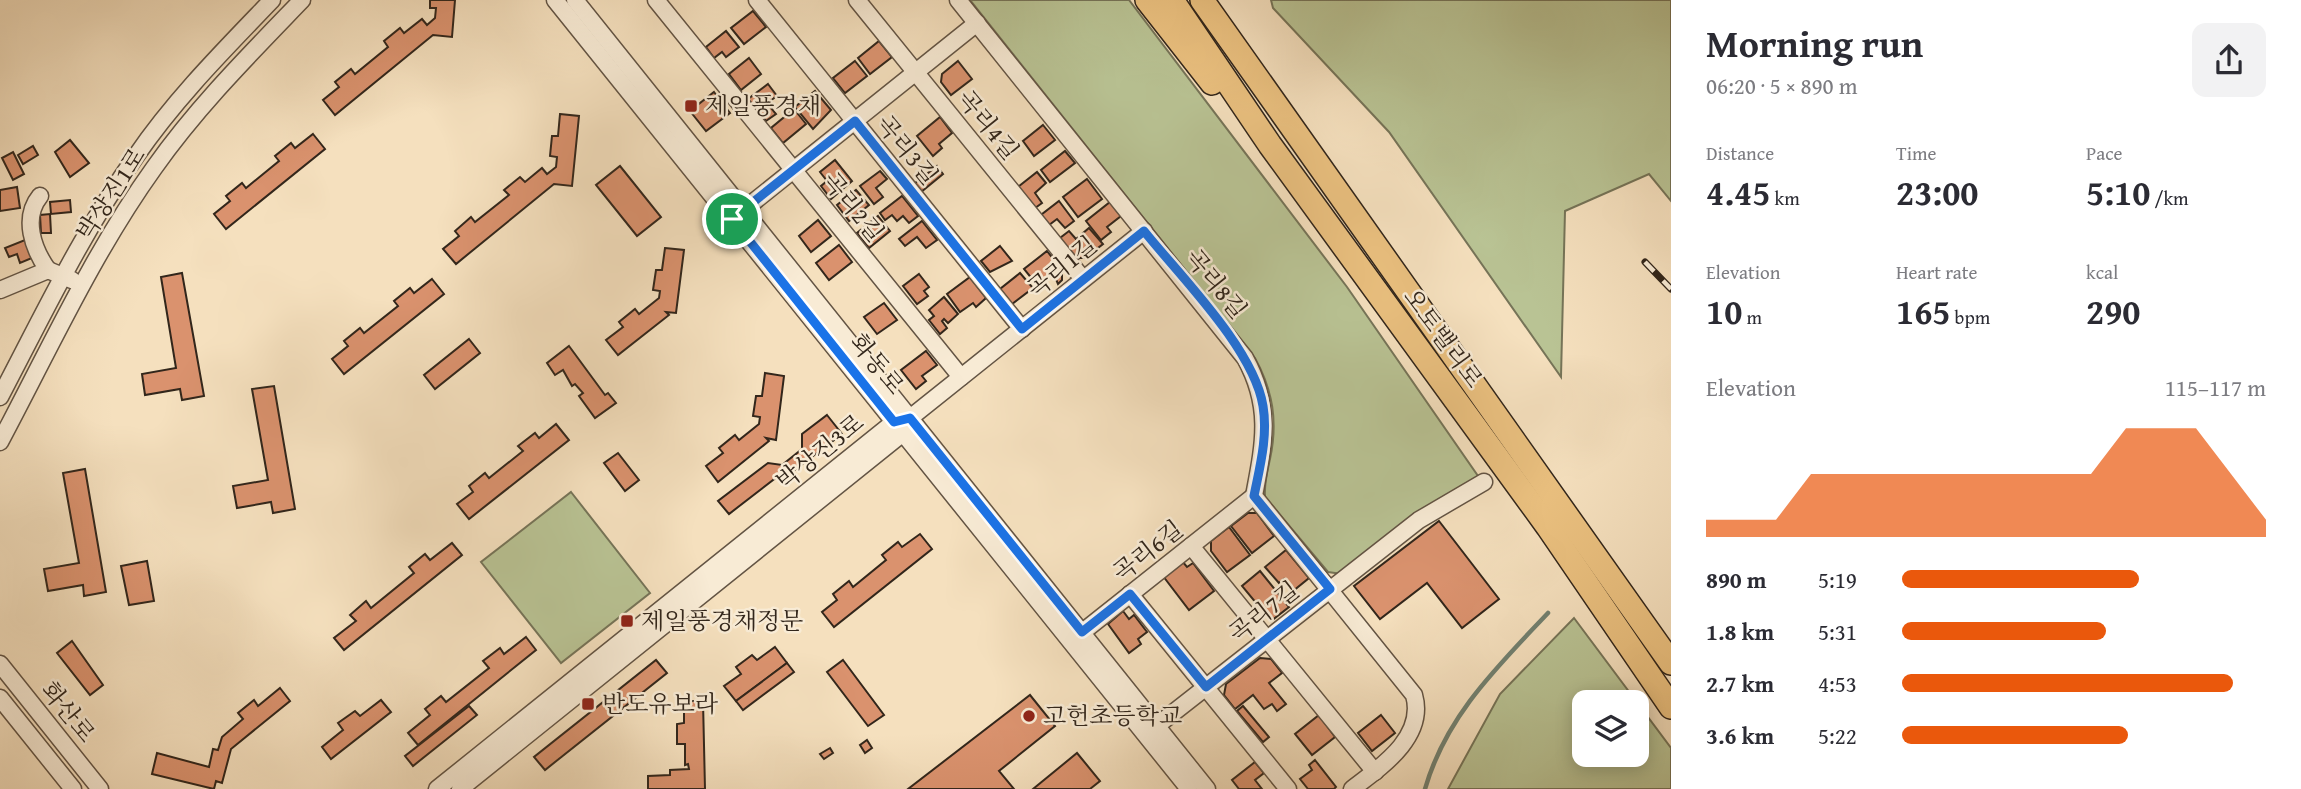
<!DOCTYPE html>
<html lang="en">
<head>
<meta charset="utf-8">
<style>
	:root { --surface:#fff; --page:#f2f2f3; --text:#2b2b33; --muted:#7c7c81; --accent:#ea580c }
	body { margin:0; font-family:"Gentium Book Plus","Noto Serif KR",serif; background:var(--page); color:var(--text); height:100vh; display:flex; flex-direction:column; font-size:26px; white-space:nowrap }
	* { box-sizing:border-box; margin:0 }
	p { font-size:23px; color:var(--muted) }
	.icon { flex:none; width:38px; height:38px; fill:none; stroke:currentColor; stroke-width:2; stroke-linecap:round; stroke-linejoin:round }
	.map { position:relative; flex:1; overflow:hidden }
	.sheet { display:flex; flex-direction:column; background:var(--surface); width:630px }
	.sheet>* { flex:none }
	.tools { position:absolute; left:1572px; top:690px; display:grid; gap:14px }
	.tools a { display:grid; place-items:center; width:77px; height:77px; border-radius:14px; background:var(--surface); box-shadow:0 4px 18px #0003; font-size:35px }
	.pin { position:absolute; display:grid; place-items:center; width:60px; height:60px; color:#fff; margin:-30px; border:4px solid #fff; border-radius:50%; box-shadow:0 2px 7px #0007 }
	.round { display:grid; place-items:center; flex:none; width:74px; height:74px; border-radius:14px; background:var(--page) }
	.summary { display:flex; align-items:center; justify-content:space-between; height:119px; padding:0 35px }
	h1 { font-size:38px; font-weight:700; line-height:52px }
	.metrics { display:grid; grid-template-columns:repeat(3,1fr); gap:10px; height:119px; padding:7px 35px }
	.metrics div { display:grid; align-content:center }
	.metrics b { font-size:35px; font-weight:700 }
	.metrics small { font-size:19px; font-weight:400 }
	.metrics p { font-size:19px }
	.chart { height:196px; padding:14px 35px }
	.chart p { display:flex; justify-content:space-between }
	.chart svg { width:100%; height:126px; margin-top:7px; fill:var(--accent); opacity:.7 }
	ul { padding:0 35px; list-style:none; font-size:23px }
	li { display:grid; grid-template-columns:112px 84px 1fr; align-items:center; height:52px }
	li i { height:18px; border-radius:9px; background:var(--accent) }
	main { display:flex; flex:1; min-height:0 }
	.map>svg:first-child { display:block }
	.green { fill:#b9c394; stroke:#767458; stroke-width:2; fill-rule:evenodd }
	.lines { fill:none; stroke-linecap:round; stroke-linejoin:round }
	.stream { stroke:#728171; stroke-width:4.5 }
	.building { fill:#da926e; stroke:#32261b; stroke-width:2 }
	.minor-casing { stroke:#635444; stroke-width:19 }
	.highway-casing { stroke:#32261b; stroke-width:26 }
	.minor { stroke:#f8ebd5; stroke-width:16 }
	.highway { stroke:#eac07f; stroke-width:23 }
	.rail-casing { stroke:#32261b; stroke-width:7 }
	.rail { stroke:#f8ebd5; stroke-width:4.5; stroke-dasharray:13; stroke-linecap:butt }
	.route-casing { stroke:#fff; stroke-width:14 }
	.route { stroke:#1a73e8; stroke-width:9 }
	.poi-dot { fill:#8f2418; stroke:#f8ebd5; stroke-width:2.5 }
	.labels { text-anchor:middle; stroke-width:5; stroke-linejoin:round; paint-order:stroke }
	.poi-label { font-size:24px; fill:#32261b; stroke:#f8ebd5; text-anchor:start }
	.street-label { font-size:24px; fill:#32261b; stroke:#f8ebd5 }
</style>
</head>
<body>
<main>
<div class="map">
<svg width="1671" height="789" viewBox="0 0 1671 789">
	<rect width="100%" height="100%" fill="#f5e0be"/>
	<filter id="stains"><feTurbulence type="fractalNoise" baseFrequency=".00286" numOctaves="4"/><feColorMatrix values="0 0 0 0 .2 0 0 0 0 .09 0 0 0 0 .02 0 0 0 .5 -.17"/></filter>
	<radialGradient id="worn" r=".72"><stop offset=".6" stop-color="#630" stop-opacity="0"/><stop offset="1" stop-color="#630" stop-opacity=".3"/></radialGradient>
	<g class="green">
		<path d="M970 0H1129L1347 287 1478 476 1415 514 1342 574 1328 572 1265 497C1264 483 1267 473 1270 459 1278 422 1273 391 1255 358Z"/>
		<path d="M1271 0H1671V201L1649 174 1565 211 1561 377 1389 132 1273 8Z"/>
		<path d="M571 492 650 593 561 663 481 562Z"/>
		<path d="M1574 618 1671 748V789H1448L1500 694ZM1584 702H1636V754H1584Z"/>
	</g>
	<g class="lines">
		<path class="stream" d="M1425 789C1446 716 1497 667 1548 613"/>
	</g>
	<g class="building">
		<path d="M430 0H455L452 37 433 35 335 115 323 100 339 87 335 82 351 69 355 74 388 47 384 41 400 28 404 33 422 19 427 25 435 18 436 8H430Z"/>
		<path d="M753 11 766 27 744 44 731 28Z"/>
		<path d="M726 31 739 47 726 57 722 52 714 58 706 47Z"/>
		<path d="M879 41 892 57 870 74 858 58Z"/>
		<path d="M749 58 761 74 741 90 729 74Z"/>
		<path d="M855 61 867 76 845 93 833 78Z"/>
		<path d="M958 61 972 79 951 95 941 82 942 74Z"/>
		<path d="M768 84 777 96 767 103 776 114 766 121 748 99Z"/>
		<path d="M815 91 831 110 813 129 795 107Z"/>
		<path d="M714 92 730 113 706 131 690 111Z"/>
		<path d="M794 109 806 124 783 143 771 128Z"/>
		<path d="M560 114 579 116 572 186 554 184 456 264 443 249 459 236 455 231 471 217 475 222 509 195 504 190 520 177 525 182 542 168 547 174 556 167 557 157 550 156 552 136H558Z"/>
		<path d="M940 117 952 133 939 144 942 148 933 156 917 136Z"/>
		<path d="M1043 125 1055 140 1034 156 1023 141Z"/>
		<path d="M313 134 325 149 226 229 214 214 230 201 226 196 242 183 246 188 279 161 275 156 291 143 295 148Z"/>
		<path d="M70 140 89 163 70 177 55 152Z"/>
		<path d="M33 146 38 155 23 164 18 155Z"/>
		<path d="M1065 151 1075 163 1050 182 1041 170Z"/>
		<path d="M13 152 24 174 13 180 2 158Z"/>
		<path d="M835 160 852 181 831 199 821 186 827 181 820 172Z"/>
		<path d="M620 166 661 217 637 236 596 185Z"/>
		<path d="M937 166 943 174 921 192 914 184Z"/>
		<path d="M880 171 887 179 876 188 883 197 874 204 860 186Z"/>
		<path d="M1037 172 1046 183 1035 193 1042 203 1031 211 1014 190Z"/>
		<path d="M1087 179 1102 199 1078 217 1063 197Z"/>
		<path d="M17 187 20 208 0 211V190Z"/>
		<path d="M856 190 869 205 849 221 837 205Z"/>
		<path d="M902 196 918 216 909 223 903 216 897 221 892 215 885 220 880 213Z"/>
		<path d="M70 200 71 212 51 214 50 202Z"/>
		<path d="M1059 201 1074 221 1065 228 1057 219 1045 228 1037 218Z"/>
		<path d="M1110 202 1121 216 1107 227 1111 232 1101 240 1086 221Z"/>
		<path d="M50 214 51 233H41L40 215Z"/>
		<path d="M878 216 890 231 869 248 857 233Z"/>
		<path d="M818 220 831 236 811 252 799 236Z"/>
		<path d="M922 221 937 240 926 248 917 237 905 246 899 239Z"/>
		<path d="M1089 228 1103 244 1085 258H1076L1060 238 1069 231 1076 239Z"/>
		<path d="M25 240 32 258 20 263 17 254 9 257 5 248Z"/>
		<path d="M839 245 852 262 829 280 816 263Z"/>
		<path d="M1000 246 1012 261 990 272 981 261Z"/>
		<path d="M665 248 684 250 676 313 666 312 669 315 618 355 606 340 623 327 619 322 635 309 639 314 659 298 660 291 653 290 656 270H662Z"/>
		<path d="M1047 251 1062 270V280L1058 284 1053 272 1037 285 1024 269Z"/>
		<path d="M182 273 204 396 182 400 180 389 145 395 142 374 176 368 161 277Z"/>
		<path d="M1020 273 1033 288 1012 304 1000 289Z"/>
		<path d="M919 274 929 287 924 291 928 296 917 304 903 286Z"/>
		<path d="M970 277 986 298 976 307 973 303 960 312 947 294Z"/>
		<path d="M432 279 444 294 344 374 332 359 348 346 344 341 360 328 364 333 398 306 394 301 410 288 414 293Z"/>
		<path d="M944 297 958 314 948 323 944 319 942 321 947 328 940 334 929 320 934 316 929 310Z"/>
		<path d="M884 303 897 320 877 334 864 317Z"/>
		<path d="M469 339 480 353 435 389 424 375Z"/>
		<path d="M569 346 605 395 608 393 616 403 595 418 579 396 583 393 575 384 572 386 563 370 555 375 547 363Z"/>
		<path d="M926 351 937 365 922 376 926 381 916 389 901 370Z"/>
		<path d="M765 373 784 376 776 440 766 438 769 441 718 482 706 466 723 453 719 448 735 435 739 440 759 424 760 417 753 416 756 396H762Z"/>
		<path d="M274 386 295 509 273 513 271 502 237 508 233 486 268 480 252 389Z"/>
		<path d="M827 415 842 434 780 481 777 477 729 514 718 501 768 463 782 465 802 449V434Z"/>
		<path d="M556 424 569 440 469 519 457 504 473 492 469 486 485 473 489 478 523 451 518 446 535 433 539 438Z"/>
		<path d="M618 453 639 480 625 491 604 463Z"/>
		<path d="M85 469 106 592 84 596 83 585 48 591 44 569 79 563 63 473Z"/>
		<path d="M1248 513H1257L1274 536 1252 553 1231 526Z"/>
		<path d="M1439 521 1499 599 1462 628 1427 583 1380 619 1354 586Z"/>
		<path d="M1229 527 1250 555 1227 572 1211 551V541Z"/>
		<path d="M920 534 932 549 834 627 822 612 837 600 833 594 849 581 853 587 886 560 882 555 898 542 902 547Z"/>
		<path d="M452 543 462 555 344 650 334 638 356 621 350 615 366 601 371 608 414 573 409 567 425 554 430 560Z"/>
		<path d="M1286 550 1309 578 1293 591 1284 579 1279 583 1265 567Z"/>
		<path d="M147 561 154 601 129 605 121 566Z"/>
		<path d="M1182 561 1187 567 1193 563 1214 591 1189 610 1163 576Z"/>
		<path d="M1260 571 1289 607 1271 621 1242 586Z"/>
		<path d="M1123 611 1129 619 1134 615 1147 632 1138 639 1141 644 1129 653 1108 624Z"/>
		<path d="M526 637 536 650 418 745 408 733 430 715 425 709 441 696 446 702 489 668 483 661 500 648 504 654Z"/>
		<path d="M72 641 103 685 90 695 57 653Z"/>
		<path d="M775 647 787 663 736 701 724 686 741 674 736 667 752 655 757 660Z"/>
		<path d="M1260 658 1271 659 1282 673 1269 683 1286 704 1277 711 1272 704 1264 709 1253 695 1235 709 1224 695 1226 684Z"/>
		<path d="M656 660 667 673 545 770 534 757Z"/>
		<path d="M843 660 884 715 868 726 827 672Z"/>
		<path d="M787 663 794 672 743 710 736 701Z"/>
		<path d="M280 688 290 701 231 749 222 783 216 781 214 789 152 774 157 753 209 767 213 749 218 750 222 737 243 719 238 713 254 700 258 706Z"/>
		<path d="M1030 695 1055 726 999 771 1014 789H908Z"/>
		<path d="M381 700 391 712 331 759 322 747 343 730 338 723 355 711 360 716Z"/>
		<path d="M684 701H703L705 789H648V776L670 775V770L689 769 688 764 685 765V744H677V724L684 723Z"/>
		<path d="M469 706 477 715 413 766 405 756Z"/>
		<path d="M1243 706 1269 737 1263 742 1237 711Z"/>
		<path d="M1319 715 1335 737 1312 755 1295 734Z"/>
		<path d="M1381 715 1395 733 1372 751 1358 733Z"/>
		<path d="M867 740 872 748 865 753 860 745Z"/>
		<path d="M830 748 833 753 824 759 820 754Z"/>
		<path d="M1077 753 1100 781 1090 789H1033Z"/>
		<path d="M1315 760 1336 787 1334 789H1308L1300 779 1312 770 1309 765Z"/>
		<path d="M1255 762 1264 773 1255 780 1262 789H1239L1232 780Z"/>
	</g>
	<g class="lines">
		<defs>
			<g id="minor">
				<path d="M555 0 1189 789"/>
				<path d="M575 0 1207 789"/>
				<path d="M656 0 961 377"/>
				<path d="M757 0 1022 329"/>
				<path d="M857 0 1083 279"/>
				<path d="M958 0 1245 358C1272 407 1264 443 1254 496L1414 695C1426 737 1381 767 1352 789"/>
				<path d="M40 196C22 218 33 249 48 270"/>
				<path d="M736 216 977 23"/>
				<path d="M0 290 48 270 72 280"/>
				<path d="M0 397C43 315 83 231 136 156 175 99 224 50 272 0"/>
				<path d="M0 442C49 350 93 253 154 168 197 107 250 54 302 0"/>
				<path d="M1191 546 1375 772"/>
				<path d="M1130 594 1288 789"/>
				<path d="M1075 638 1254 496"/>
				<path d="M0 664 100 789"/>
				<path d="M0 698 73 789"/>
				<path d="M1150 731 1419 520 1484 482"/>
				<path d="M437 789 894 422 910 418 1144 231"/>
				<path d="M460 789 903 433 908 424"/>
			</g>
			<g id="highway">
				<path d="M1147 0 1212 83"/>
				<path d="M1172 0 1270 145 1548 527 1671 707"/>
				<path d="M1202 0 1671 663"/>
			</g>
		</defs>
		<use href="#minor" class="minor-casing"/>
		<use href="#highway" class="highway-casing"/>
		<use href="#minor" class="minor"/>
		<use href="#highway" class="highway"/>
		<defs>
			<path id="rail" d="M1645 262 1671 289"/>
		</defs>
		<use href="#rail" class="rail-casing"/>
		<use href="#rail" class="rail"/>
	</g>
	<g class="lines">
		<defs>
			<path id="route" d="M855 121 1022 329 1144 231C1180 276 1254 349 1263 406 1268 436 1260 466 1254 496L1330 589 1206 687 1130 594 1082 632 910 418 894 422 732 219Z"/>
		</defs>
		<use href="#route" class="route-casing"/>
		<use href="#route" class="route"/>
	</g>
	<g class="poi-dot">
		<rect x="684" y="99" width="14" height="14" rx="3.5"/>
		<rect x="620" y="614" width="14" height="14" rx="3.5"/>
		<rect x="581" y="697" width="14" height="14" rx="3.5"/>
		<circle cx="1029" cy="716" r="7"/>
	</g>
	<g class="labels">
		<g class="poi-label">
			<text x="705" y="114">제일풍경채</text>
			<text x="641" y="629">제일풍경채정문</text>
			<text x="602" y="712">반도유보라</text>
			<text x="1043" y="724">고헌초등학교</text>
		</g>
		<g class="street-label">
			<text transform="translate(988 125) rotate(51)" y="8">곡리4길</text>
			<text transform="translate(907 150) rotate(51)" y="8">곡리3길</text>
			<text transform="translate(111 194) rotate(-57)" y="8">박상진1로</text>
			<text transform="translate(853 207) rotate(51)" y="8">곡리2길</text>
			<text transform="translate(1062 267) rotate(-39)" y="8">곡리1길</text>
			<text transform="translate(1216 284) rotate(51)" y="8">곡리8길</text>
			<text transform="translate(1443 338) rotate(54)" y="8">오토밸리로</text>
			<text transform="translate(877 364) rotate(51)" y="8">화동로</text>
			<text transform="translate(820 452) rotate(-39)" y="8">박상진3로</text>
			<text transform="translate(1148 551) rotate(-38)" y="8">곡리6길</text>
			<text transform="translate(1264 612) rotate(-38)" y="8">곡리7길</text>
			<text transform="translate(68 712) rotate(51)" y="8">화산로</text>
		</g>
	</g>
	<rect width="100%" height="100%" filter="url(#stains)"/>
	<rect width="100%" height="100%" fill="url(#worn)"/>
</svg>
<div class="tools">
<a><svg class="icon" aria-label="layers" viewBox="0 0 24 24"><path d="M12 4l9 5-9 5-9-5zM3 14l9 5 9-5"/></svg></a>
</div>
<div class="pin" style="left:732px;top:219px;background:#1e9e55"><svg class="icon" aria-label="arrive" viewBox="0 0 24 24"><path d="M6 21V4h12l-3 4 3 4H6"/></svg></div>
</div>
<section class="sheet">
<div class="summary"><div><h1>Morning run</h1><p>06:20 · 5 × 890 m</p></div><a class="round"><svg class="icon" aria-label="share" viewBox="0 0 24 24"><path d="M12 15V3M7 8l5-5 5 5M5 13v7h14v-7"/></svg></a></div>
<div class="metrics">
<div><p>Distance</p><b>4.45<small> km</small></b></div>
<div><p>Time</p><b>23:00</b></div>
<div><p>Pace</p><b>5:10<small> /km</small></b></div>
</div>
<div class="metrics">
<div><p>Elevation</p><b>10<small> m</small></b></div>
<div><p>Heart rate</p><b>165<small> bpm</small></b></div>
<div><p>kcal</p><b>290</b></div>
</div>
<div class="chart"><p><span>Elevation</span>115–117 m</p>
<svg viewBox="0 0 160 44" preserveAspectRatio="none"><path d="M0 44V38L10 38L20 38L30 22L40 22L50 22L60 22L70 22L80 22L90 22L100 22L110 22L120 6L130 6L140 6L150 22L160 38V44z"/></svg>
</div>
<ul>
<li><b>890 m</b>5:19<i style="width:65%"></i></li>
<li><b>1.8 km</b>5:31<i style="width:56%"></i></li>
<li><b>2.7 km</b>4:53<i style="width:91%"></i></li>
<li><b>3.6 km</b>5:22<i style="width:62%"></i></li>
</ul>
</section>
</main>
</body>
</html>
